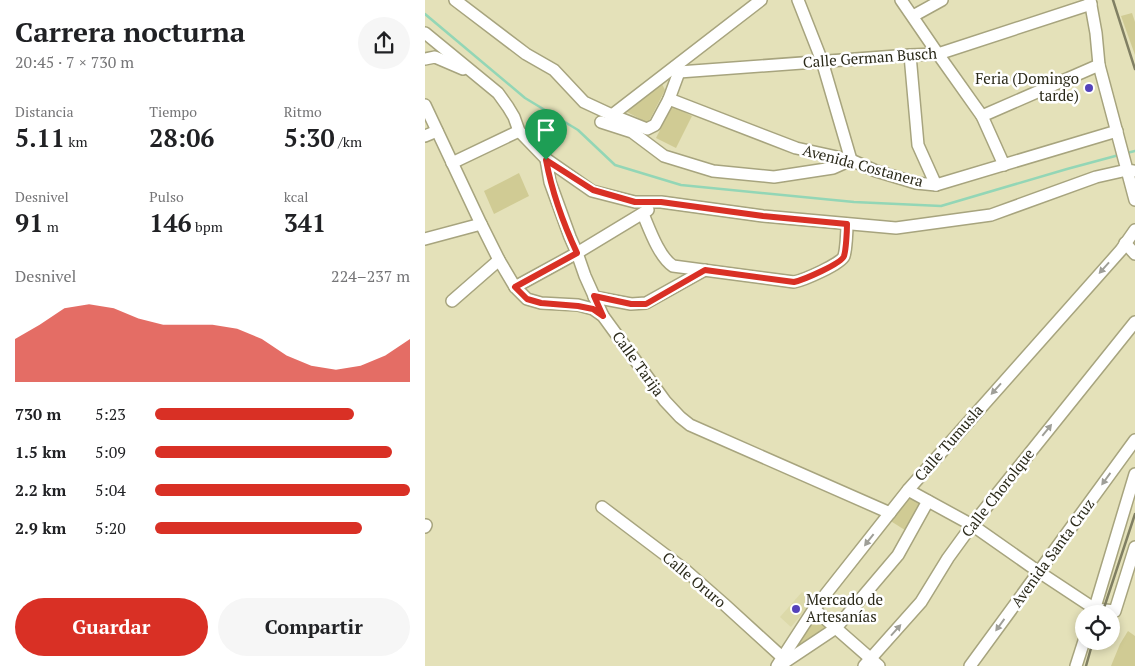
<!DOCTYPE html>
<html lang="es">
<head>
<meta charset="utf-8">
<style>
	:root { --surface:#fff; --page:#f6f6f6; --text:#202124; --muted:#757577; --accent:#d93025 }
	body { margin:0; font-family:"PT Serif",serif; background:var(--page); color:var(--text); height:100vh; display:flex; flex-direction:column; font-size:19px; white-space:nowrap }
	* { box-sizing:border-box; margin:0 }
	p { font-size:16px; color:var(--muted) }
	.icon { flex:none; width:28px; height:28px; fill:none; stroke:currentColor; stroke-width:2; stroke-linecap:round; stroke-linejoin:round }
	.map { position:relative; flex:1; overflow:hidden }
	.side { display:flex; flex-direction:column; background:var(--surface); width:425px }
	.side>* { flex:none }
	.tools { position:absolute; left:650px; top:605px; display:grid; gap:10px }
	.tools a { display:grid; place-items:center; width:45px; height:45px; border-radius:50%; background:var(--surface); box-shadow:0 2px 8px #0003; font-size:25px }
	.pin { position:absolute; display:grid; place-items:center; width:42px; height:42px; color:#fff; margin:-51px -21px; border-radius:50% 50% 50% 0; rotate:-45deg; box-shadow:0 0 5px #0007 }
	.pin .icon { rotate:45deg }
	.round { display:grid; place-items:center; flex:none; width:52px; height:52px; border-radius:26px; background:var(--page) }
	.headline { display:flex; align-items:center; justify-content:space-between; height:85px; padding:0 15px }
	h1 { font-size:28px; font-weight:700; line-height:38px }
	.figures { display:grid; grid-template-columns:repeat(3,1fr); gap:8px; height:85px; padding:5px 15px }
	.figures div { display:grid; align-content:center }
	.figures b { font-size:25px; font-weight:700 }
	.figures small { font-size:14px; font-weight:400 }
	.figures p { font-size:14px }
	.chart { height:140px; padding:10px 15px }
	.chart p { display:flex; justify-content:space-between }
	.chart svg { width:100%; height:90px; margin-top:5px; fill:var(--accent); opacity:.7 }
	.action { display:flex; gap:10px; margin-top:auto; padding:10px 15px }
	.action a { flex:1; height:58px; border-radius:30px; background:var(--accent); color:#fff; font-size:20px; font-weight:700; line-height:58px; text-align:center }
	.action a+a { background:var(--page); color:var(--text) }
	ul { padding:0 15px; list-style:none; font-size:16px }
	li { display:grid; grid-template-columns:80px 60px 1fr; align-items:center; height:38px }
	li i { height:12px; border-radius:6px; background:var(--accent) }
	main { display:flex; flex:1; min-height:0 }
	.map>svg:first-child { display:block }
	.built { fill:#dcd9a9 }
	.green { fill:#d0cb94 }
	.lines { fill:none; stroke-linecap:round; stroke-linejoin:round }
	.stream { stroke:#93d6b6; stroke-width:2.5 }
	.minor-casing { stroke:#a7a47e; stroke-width:14 }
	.minor { stroke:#fff; stroke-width:11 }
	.rail { stroke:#807f63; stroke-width:2.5 }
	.oneway { fill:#9f9f98 }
	.route-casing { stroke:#fff; stroke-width:10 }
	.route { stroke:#d93025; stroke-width:6 }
	.poi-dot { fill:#5442ba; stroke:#fff; stroke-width:2 }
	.labels { text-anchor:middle; stroke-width:5; stroke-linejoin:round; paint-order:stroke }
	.street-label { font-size:15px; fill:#2a2919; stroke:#fff }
	.poi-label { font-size:15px; fill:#2a2919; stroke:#fff; text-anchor:end }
</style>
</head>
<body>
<main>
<section class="side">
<div class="headline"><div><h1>Carrera nocturna</h1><p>20:45 · 7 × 730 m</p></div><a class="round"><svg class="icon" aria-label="share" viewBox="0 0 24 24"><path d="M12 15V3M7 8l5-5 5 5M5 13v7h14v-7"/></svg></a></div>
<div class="figures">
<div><p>Distancia</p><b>5.11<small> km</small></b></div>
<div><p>Tiempo</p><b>28:06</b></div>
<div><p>Ritmo</p><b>5:30<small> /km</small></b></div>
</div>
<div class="figures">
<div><p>Desnivel</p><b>91<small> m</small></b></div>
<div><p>Pulso</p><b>146<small> bpm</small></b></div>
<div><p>kcal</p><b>341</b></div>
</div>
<div class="chart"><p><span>Desnivel</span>224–237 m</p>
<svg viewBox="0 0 160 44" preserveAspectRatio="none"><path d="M0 44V23L10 16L20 8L30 6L40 8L50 13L60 16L70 16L80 16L90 18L100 23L110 31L120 36L130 38L140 36L150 31L160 23V44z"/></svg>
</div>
<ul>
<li><b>730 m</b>5:23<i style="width:78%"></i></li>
<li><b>1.5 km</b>5:09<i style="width:93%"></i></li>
<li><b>2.2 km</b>5:04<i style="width:100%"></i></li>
<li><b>2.9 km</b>5:20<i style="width:81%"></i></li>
</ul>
<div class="action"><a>Guardar</a><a>Compartir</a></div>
</section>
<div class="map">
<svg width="710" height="666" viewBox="0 0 710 666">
	<rect width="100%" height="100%" fill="#e4e1b9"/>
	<path class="built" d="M377 592 387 602 366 627 355 617Z"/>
	<g class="green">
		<path d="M707 13 710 22V55L696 16Z"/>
		<path d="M237 84 240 90 223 123 200 111Z"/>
		<path d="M247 106 267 116 251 148 231 138Z"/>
		<path d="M94 173 104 196 69 214 59 191Z"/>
		<path d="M483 493 500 501 483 532 464 520Z"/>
		<path d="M389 613 407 628 356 663Z"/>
		<path d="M703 631 710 636V666H686L695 644Z"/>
	</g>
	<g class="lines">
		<g class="stream">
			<path d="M0 14 100 98 153 130 190 165 256 185 429 202 516 206 642 169 694 155"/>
			<path d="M702 153 710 151"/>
		</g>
		<defs>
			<g id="minor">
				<path d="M30 0 101 54 129 70 159 102 187 115 222 129 230 125 244 99"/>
				<path d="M476 0 513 54 557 116 579 165"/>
				<path d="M665 0 671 33 674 65 702 170 708 171"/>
				<path d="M488 16 517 0"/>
				<path d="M0 33 73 93 83 107 89 117 94 131 121 159 167 191 210 202H236L338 216 471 228 566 215 671 177 702 170 710 200"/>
				<path d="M485 55 493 145 511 185"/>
				<path d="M0 59 10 57 38 69"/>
				<path d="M250 67 254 72 485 55 513 54 666 4"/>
				<path d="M254 72 244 99 371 148 426 160 451 171 491 183 511 185 692 131"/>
				<path d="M0 105 56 224 74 260 90 287 102 299 116 303 153 305 168 309 178 316 240 401 255 417 265 425 465 513"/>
				<path d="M187 115 336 0"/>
				<path d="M557 116 674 65"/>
				<path d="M176 122 207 132 239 156 288 171 349 177 408 168 426 160 397 61 373 0"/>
				<path d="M0 136 12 131"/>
				<path d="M121 159 125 182 145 237 152 253 160 276 178 316"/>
				<path d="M27 163 94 131"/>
				<path d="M218 214C224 228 234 257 248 266L369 282C379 280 416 264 419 256 421 250 422 231 422 224"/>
				<path d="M0 239 56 224"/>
				<path d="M700 243 710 254"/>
				<path d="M90 287 152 253 223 210"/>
				<path d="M169 297 206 304 221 303 280 270"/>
				<path d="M27 301 74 260"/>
				<path d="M483 490 547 525 614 572 670 609 690 611 710 547"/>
				<path d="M177 507 259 569 300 605 357 657"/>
				<path d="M0 527 1 525"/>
				<path d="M389 609 454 666"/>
				<path d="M668 614 710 474"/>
				<path d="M352 666 389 609 483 490 696 250 710 230"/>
				<path d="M354 666 411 628 473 555 503 501"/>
				<path d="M439 666 496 602 523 558 547 525 710 322"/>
				<path d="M545 666 710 440"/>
				<path d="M651 666 659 641"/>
			</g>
		</defs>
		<use href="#minor" class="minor-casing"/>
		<use href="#minor" class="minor"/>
		<g class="rail">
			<path d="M688 0 710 69"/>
			<path d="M677 614 710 514"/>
			<path d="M661 666 668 641"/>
		</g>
	</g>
	<defs><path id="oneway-solid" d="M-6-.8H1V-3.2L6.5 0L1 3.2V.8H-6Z" transform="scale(1.25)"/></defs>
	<g class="oneway">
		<use href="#oneway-solid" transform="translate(679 268) rotate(132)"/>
		<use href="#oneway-solid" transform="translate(571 389) rotate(132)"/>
		<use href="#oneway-solid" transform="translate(622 430) rotate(-51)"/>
		<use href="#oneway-solid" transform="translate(681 479) rotate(126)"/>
		<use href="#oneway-solid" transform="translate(444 540) rotate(128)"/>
		<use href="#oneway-solid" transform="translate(575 625) rotate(126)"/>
		<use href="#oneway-solid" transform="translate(471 630) rotate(-48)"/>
	</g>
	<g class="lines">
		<defs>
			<path id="route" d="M121 160 168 190 210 202H236L338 216 422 224C422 231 421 250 419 256 416 264 378 280 369 282L280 270 221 304H206L169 296 178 316 168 309 153 306 116 303 102 299 90 287 152 253C138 223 127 192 121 160Z"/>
		</defs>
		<use href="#route" class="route-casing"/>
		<use href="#route" class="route"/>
	</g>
	<g class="poi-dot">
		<circle cx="664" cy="88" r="5"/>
		<circle cx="371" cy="609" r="5"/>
	</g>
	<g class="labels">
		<g class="street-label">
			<text transform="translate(445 58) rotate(-4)" y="5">Calle German Busch</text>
			<text transform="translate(438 166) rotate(15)" y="5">Avenida Costanera</text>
			<text transform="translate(213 364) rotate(54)" y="5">Calle Tarija</text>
			<text transform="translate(524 443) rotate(-49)" y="5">Calle Tumusla</text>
			<text transform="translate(573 493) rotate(-52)" y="5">Calle Chorolque</text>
			<text transform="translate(628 553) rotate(-54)" y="5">Avenida Santa Cruz</text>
			<text transform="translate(269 580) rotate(40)" y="5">Calle Oruro</text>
		</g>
		<g class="poi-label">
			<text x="654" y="84">Feria (Domingo<tspan x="654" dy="17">tarde)</tspan></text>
			<text x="381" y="605" text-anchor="start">Mercado de<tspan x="381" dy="17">Artesanías</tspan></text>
		</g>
	</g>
</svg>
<div class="tools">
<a><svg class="icon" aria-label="locate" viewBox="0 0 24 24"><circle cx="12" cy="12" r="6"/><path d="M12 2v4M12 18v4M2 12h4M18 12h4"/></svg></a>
</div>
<div class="pin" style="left:121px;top:160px;background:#1e9e55"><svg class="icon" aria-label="arrive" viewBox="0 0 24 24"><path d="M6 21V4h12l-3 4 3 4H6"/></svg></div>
</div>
</main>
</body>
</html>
